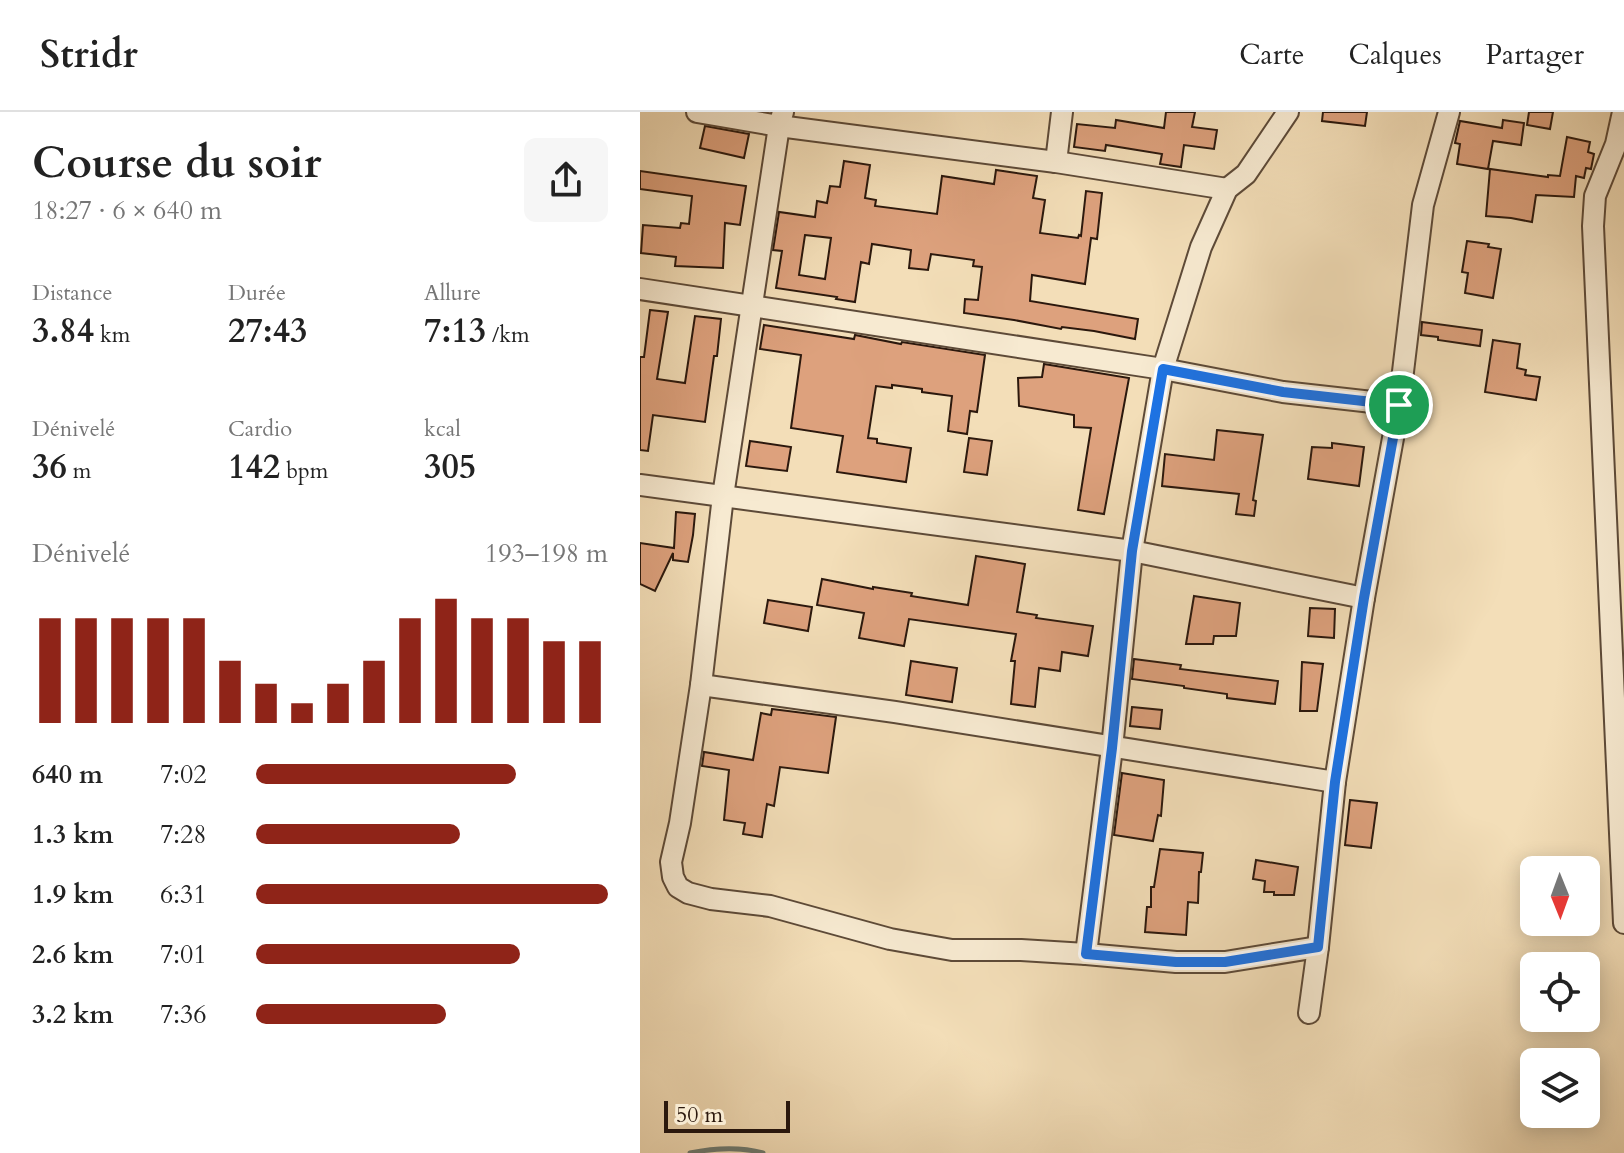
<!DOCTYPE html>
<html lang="fr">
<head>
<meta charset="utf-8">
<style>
	:root { --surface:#fff; --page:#f6f6f6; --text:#222; --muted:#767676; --line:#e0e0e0; --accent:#8f2418 }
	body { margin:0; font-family:Cardo,serif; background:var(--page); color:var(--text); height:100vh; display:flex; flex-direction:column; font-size:30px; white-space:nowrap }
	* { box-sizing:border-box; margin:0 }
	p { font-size:26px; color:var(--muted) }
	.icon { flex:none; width:44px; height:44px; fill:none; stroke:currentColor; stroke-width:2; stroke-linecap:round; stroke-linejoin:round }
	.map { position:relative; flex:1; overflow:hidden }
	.drawer { display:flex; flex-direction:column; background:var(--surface); width:640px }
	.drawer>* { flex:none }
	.needle { width:52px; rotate:179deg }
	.controls { position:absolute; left:880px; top:744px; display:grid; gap:16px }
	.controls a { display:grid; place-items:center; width:80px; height:80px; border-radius:12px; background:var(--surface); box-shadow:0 4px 20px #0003; font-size:40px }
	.scale { position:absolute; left:24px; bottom:20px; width:126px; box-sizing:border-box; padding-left:8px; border:4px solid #2b180d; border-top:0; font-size:22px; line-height:28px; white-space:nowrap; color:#2b180d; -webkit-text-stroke:6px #f7ead1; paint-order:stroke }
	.pin { position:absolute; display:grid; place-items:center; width:68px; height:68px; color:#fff; margin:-34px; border:4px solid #fff; border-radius:50%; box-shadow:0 2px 8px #0007 }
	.round { display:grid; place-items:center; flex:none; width:84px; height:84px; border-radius:12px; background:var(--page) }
	.summary { display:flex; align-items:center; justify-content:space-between; height:136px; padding:0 32px }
	h1 { font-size:44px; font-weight:700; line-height:60px }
	.metrics { display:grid; grid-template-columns:repeat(3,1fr); gap:12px; height:136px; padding:8px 32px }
	.metrics div { display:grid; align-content:center }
	.metrics b { font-size:34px; font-weight:700 }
	.metrics small { font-size:22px; font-weight:400 }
	.metrics p { font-size:22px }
	.chart { height:224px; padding:16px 32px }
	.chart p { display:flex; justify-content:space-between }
	.chart svg { width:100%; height:144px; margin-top:8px; stroke:var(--accent); stroke-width:6 }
	ul { padding:0 32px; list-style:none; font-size:26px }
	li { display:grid; grid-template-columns:128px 96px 1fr; align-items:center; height:60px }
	li i { height:20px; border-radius:10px; background:var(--accent) }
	header { display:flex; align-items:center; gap:48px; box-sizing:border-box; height:112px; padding:0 40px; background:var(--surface); border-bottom:2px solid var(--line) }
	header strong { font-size:38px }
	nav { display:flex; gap:44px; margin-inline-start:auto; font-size:28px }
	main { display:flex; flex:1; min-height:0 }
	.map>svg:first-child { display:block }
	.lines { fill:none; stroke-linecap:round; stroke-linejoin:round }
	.stream { stroke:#6e7a71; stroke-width:5 }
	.building { fill:#dda17d; stroke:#2b180d; stroke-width:2; fill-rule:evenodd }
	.minor-casing { stroke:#5d4a38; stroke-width:24 }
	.minor { stroke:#f7ead1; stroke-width:20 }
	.route-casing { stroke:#fff; stroke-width:16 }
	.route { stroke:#1a73e8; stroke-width:10 }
</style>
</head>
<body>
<header>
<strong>Stridr</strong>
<nav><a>Carte</a><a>Calques</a><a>Partager</a></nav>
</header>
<main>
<section class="drawer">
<div class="summary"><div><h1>Course du soir</h1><p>18:27 · 6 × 640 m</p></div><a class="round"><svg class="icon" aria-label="share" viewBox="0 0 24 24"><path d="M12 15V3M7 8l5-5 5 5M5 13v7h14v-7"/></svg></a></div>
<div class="metrics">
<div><p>Distance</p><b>3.84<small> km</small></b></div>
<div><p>Durée</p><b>27:43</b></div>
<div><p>Allure</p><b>7:13<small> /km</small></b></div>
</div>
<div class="metrics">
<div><p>Dénivelé</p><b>36<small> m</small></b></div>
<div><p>Cardio</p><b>142<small> bpm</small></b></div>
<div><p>kcal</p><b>305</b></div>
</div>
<div class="chart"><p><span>Dénivelé</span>193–198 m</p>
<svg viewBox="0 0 160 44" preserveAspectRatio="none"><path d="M5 44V12M15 44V12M25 44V12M35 44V12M45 44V12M55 44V25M65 44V32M75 44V38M85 44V32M95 44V25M105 44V12M115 44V6M125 44V12M135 44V12M145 44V19M155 44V19"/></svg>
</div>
<ul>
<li><b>640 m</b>7:02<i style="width:74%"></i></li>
<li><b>1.3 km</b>7:28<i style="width:58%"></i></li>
<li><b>1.9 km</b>6:31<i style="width:100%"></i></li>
<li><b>2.6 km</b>7:01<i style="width:75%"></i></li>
<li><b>3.2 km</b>7:36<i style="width:54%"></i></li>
</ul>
</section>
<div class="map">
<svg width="984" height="1041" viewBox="0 0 984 1041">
	<rect width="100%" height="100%" fill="#f3deb8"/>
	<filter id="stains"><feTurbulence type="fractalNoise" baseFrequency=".0025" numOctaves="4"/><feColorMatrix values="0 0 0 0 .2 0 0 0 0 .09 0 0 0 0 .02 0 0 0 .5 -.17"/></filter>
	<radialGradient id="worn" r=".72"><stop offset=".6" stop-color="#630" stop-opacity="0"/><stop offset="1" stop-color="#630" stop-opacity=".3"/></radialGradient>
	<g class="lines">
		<path class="stream" d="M50 1041C74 1036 98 1034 123 1041"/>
	</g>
	<g class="building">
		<path d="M526 0H555L552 15 577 18 574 37 544 33 541 55 520 52 522 42 466 33 465 39 434 35 437 12 475 16 476 8 524 16Z"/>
		<path d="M683 0H727L725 14 682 9Z"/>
		<path d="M889 0H913L910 17 887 13Z"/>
		<path d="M863 8 884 11 881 33 853 29 848 57 817 52 820 32 815 31 820 9 862 16Z"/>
		<path d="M65 14 109 22 104 46 60 36Z"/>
		<path d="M927 25 950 30 948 40 954 42 951 57 946 56 944 66 936 64 934 85 896 83 892 110 871 106 846 104 850 57 908 65V63L920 64Z"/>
		<path d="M204 49 230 53 225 86 236 88 235 94 297 102 302 64 354 72 356 58 397 64 393 86 405 88 400 121 438 126 439 123 441 124 446 79 462 81 457 127 451 126 445 172 392 163 390 189 498 207 495 227 454 219 422 215 421 217 374 208 324 201 325 187 338 188 342 155 333 154 334 148 291 142 288 158 269 156 271 138 232 132 229 152 221 150 215 190 196 187 197 185 136 176 142 139 133 138 139 100 175 105 177 89 187 91 190 74 200 75ZM165 123 191 126 185 167 159 163Z"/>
		<path d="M0 59 106 74 100 113 85 111 83 156 35 154 36 145 1 141 3 113 40 116 41 111 49 112 52 84 0 77Z"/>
		<path d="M827 129 849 132 848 135 861 137 853 186 825 181 828 161 822 160Z"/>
		<path d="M10 198 28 200 17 267 45 271 55 204 81 207 77 244H74L65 310 13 303 8 339 0 338V245H4Z"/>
		<path d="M782 210 842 218 840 234 798 228V225L781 223Z"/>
		<path d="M124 213 214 227 215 223 261 232 262 230 345 243 337 300 330 299 327 322 308 319 312 284 282 280V277L252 273V276L236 274 228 326 237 327V331L271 336 266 370 197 360 203 324 151 316 161 243 120 237Z"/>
		<path d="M853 228 880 232 877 256 886 258 885 263 900 265 896 288 845 280Z"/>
		<path d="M404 252 489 266 464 402 438 398 451 316 434 315V303L379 294 378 266 402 265Z"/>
		<path d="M577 318 623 323 613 388 616 389 614 404 596 402 599 382 522 374 525 342 574 348Z"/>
		<path d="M329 326 352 329 347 363 324 360Z"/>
		<path d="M110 329 151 335 147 359 106 354Z"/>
		<path d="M692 331 724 335 719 374 668 367 672 335 692 336Z"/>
		<path d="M36 400 55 402 53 423 48 450 33 448V441L15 479 0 472V431L34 436Z"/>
		<path d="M336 444 385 452 377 500 397 503 396 506 453 514 448 544 422 540 420 559 399 556 395 595 371 592 375 549H371L376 522 269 507 264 534 219 526 224 501 177 493 182 467 233 477V475L272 481 271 484 328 493Z"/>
		<path d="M554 484 600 491 596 524H574L573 532H546Z"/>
		<path d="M128 488 172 495 168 519 124 511Z"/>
		<path d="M670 496 695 497 694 526 668 524Z"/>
		<path d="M494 547 541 553 540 557 638 569 635 592 587 586V582L544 576V574L492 567Z"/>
		<path d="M271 549 317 556 312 590 266 583Z"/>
		<path d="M662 550 683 552 677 599H660Z"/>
		<path d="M492 595 522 598 520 617 490 614Z"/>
		<path d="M132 597 196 605 188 661 140 655 134 694 127 692 122 725 103 722 105 711 84 708 89 658 62 654 64 640 113 648 121 601 131 603Z"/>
		<path d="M482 661 524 668 521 704 518 703 513 729 474 723Z"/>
		<path d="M710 688 737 691 731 736 705 733Z"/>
		<path d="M520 737 563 741 561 760H559L558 791 548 790 546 823 505 820 507 795H511V775H514Z"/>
		<path d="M616 748 658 755 654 783H634V780H624L625 769 613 767Z"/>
	</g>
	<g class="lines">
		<defs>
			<g id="minor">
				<path d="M57 0 139 14 416 50 587 77"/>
				<path d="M143 0 139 14 83 384 61 573 40 711 31 750 33 765 38 775 48 781 71 787 130 794 250 827 312 838H381L446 842 536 850H585L678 835"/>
				<path d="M983 0 976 32 955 84 953 114 984 811"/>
				<path d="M416 50 422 0"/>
				<path d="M0 177 523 257 643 280 759 293"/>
				<path d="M0 373 492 439 724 486"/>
				<path d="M61 573 255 600 695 670"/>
				<path d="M446 842 472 636 492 439 523 257 561 135 587 77 606 62 648 0"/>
				<path d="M669 901 678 835 695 670 724 486 759 293 783 93 809 0"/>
			</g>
		</defs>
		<use href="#minor" class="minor-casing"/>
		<use href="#minor" class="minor"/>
	</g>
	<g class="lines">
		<defs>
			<path id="route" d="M523 257 643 280 759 293 724 486 695 670 678 835 585 850H536L446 842 472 636 492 439Z"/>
		</defs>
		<use href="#route" class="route-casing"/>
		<use href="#route" class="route"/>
	</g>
	<rect width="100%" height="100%" filter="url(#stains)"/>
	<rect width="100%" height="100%" fill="url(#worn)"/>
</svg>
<div class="controls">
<a><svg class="needle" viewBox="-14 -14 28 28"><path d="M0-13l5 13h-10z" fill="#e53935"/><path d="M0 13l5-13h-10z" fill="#767676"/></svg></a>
<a><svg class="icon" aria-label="locate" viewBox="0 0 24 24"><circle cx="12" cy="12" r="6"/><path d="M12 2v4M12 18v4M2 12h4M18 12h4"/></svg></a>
<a><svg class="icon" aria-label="layers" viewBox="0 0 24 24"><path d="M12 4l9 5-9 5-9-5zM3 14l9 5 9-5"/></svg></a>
</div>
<div class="scale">50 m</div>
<div class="pin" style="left:759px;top:293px;background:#1e9e55"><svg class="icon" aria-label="arrive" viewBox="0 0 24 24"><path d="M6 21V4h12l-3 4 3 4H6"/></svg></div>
</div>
</main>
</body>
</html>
